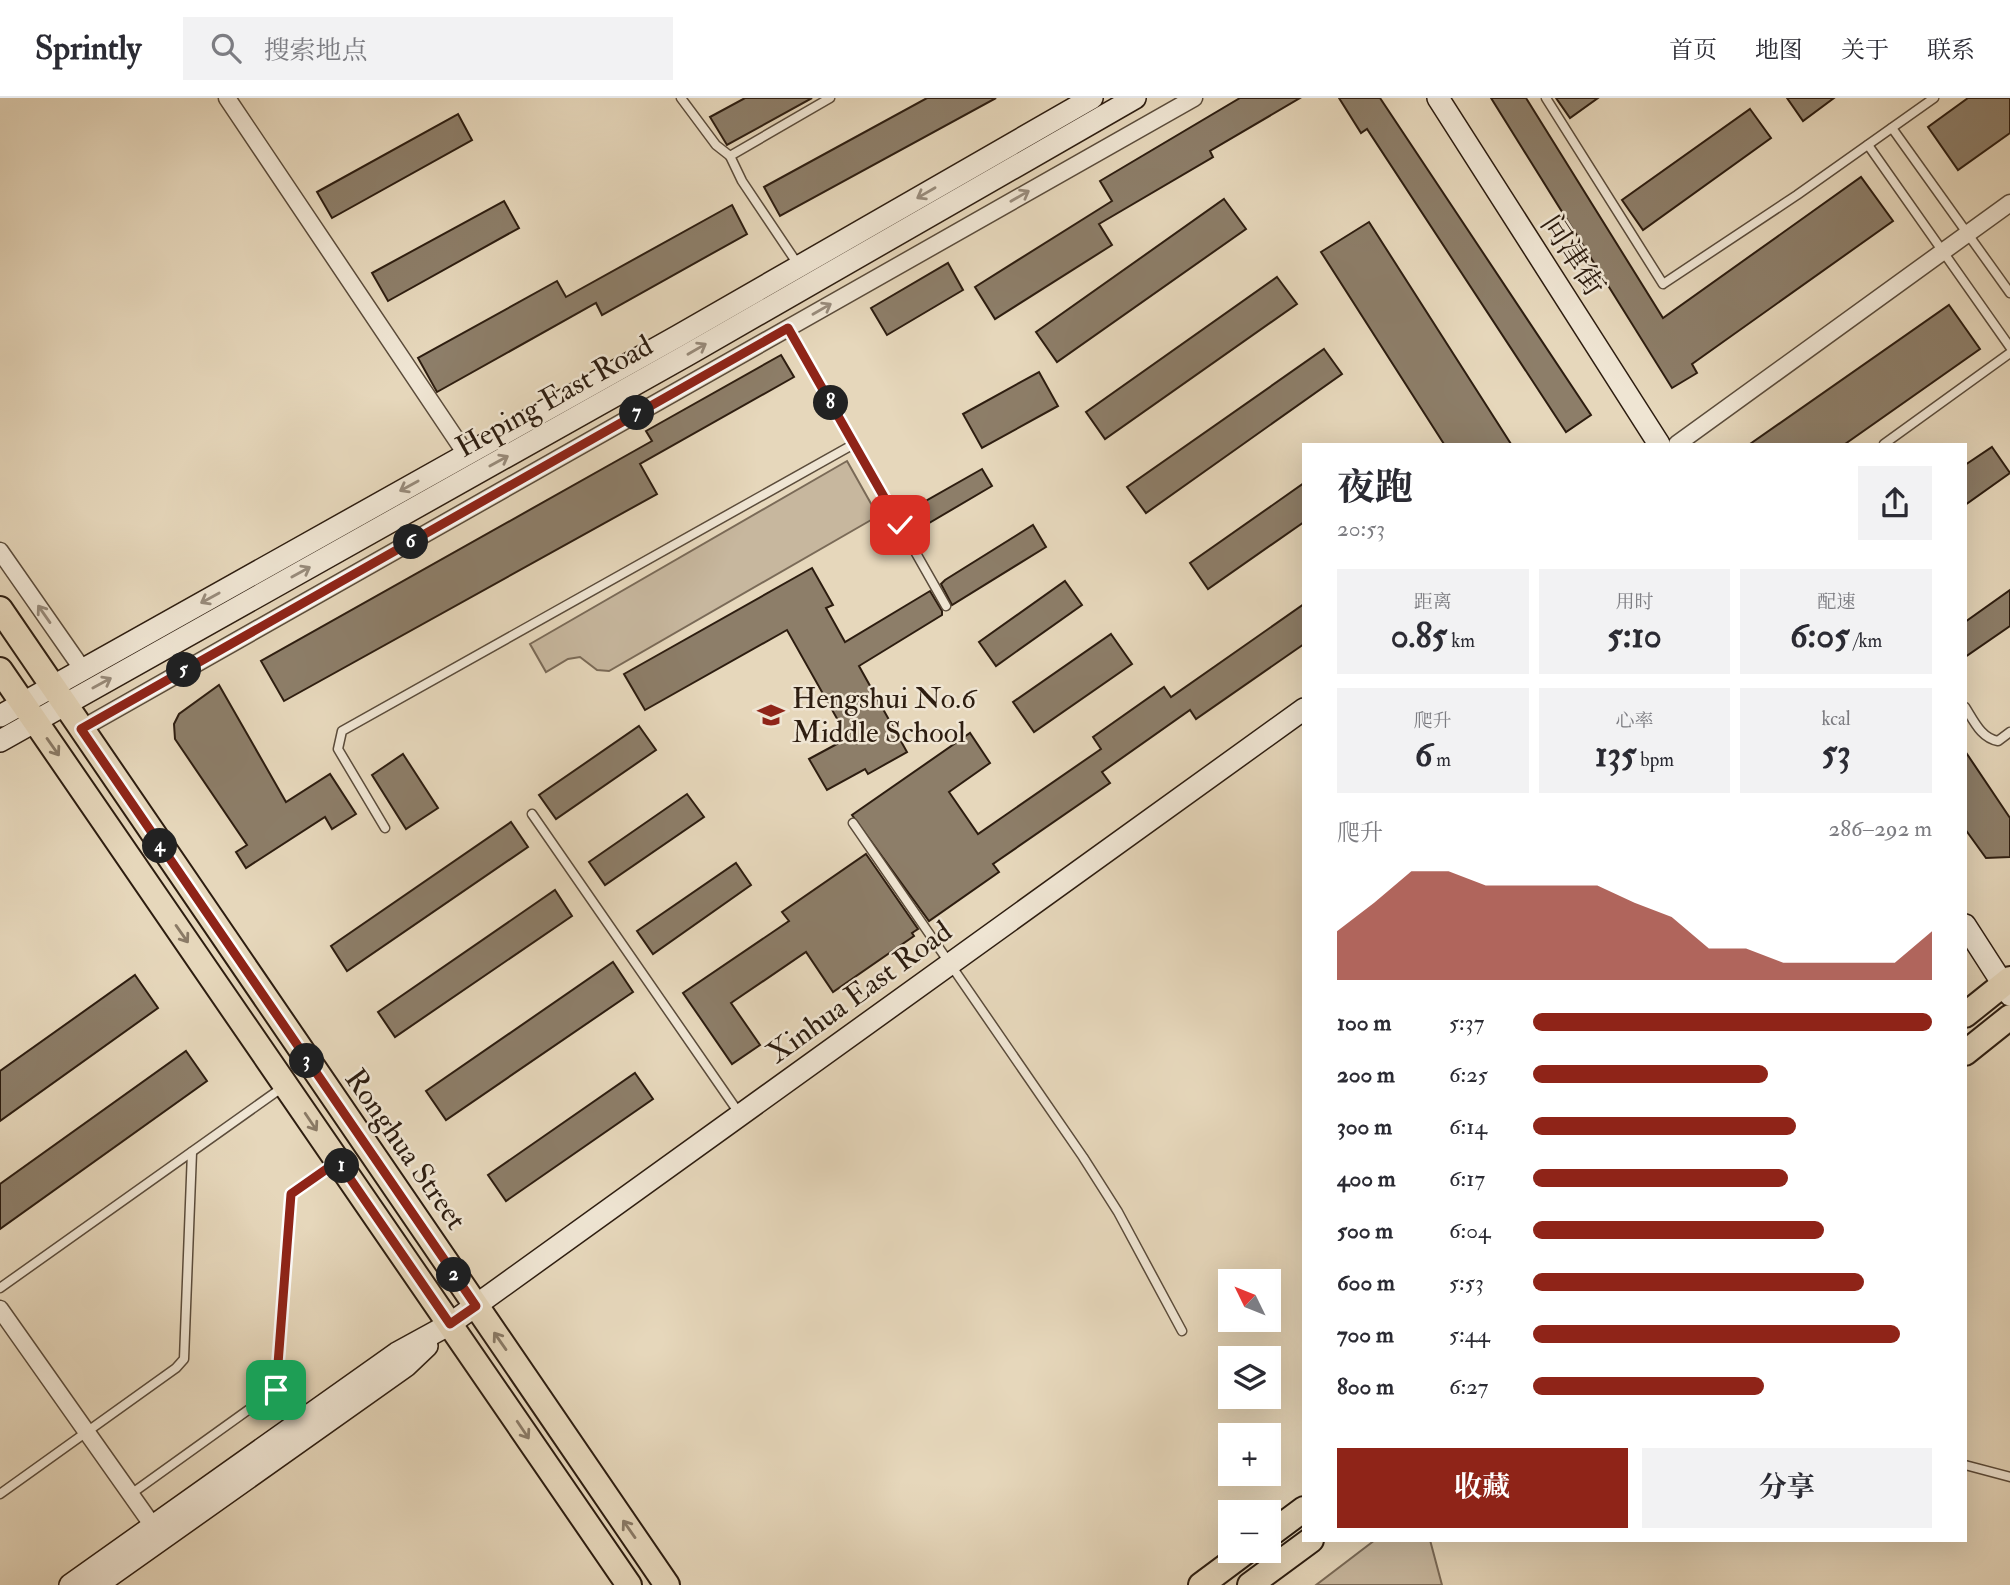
<!DOCTYPE html>
<html lang="zh">
<head>
<meta charset="utf-8">
<style>
	:root { --surface:#fff; --page:#f2f2f3; --text:#2b2b33; --muted:#7c7c81; --line:#e1e1e2; --accent:#8f2418 }
	body { margin:0; font-family:"IM FELL Double Pica","Noto Serif SC",serif; background:var(--page); color:var(--text); height:100vh; display:flex; flex-direction:column; font-size:26px; white-space:nowrap }
	* { box-sizing:border-box; margin:0 }
	p { font-size:23px; color:var(--muted) }
	.icon { flex:none; width:38px; height:38px; fill:none; stroke:currentColor; stroke-width:2; stroke-linecap:round; stroke-linejoin:round }
	.map { position:relative; flex:1; overflow:hidden }
	.drawer { position:absolute; left:1302px; top:345px; width:665px; height:1099px; display:flex; flex-direction:column; background:var(--surface); border-radius:0px; box-shadow:0 7px 28px #0002 }
	.drawer>* { flex:none }
	.needle { width:46px; rotate:313deg }
	.controls { position:absolute; left:1218px; top:1171px; display:grid; gap:14px }
	.controls a { display:grid; place-items:center; width:63px; height:63px; border-radius:0px; background:var(--surface); box-shadow:0 7px 28px #0002; font-size:35px }
	.pin { position:absolute; display:grid; place-items:center; width:60px; height:60px; color:#fff; margin:-30px; border-radius:14px; box-shadow:0 4px 10px #0006 }
	.km { position:absolute; width:35px; height:35px; margin:-18px; border-radius:50%; background:#222; color:#fff; font-size:19px; line-height:35px; text-align:center }
	.round { display:grid; place-items:center; flex:none; width:74px; height:74px; border-radius:0px; background:var(--page) }
	.head { display:flex; align-items:center; justify-content:space-between; height:119px; padding:0 35px }
	h1 { font-size:38px; font-weight:700; line-height:52px }
	.figures { display:grid; grid-template-columns:repeat(3,1fr); gap:10px; height:119px; padding:7px 35px }
	.figures div { display:grid; align-content:center; border-radius:0px; background:var(--page); text-align:center }
	.figures b { font-size:35px; font-weight:700 }
	.figures small { font-size:19px; font-weight:400 }
	.figures p { font-size:19px }
	.chart { height:196px; padding:14px 35px }
	.chart p { display:flex; justify-content:space-between }
	.chart svg { width:100%; height:126px; margin-top:7px; fill:var(--accent); opacity:.7 }
	.button { display:flex; gap:14px; margin-top:auto; padding:14px 35px }
	.button a { flex:1; height:80px; border-radius:0px; background:var(--accent); color:#fff; font-size:28px; font-weight:700; line-height:80px; text-align:center }
	.button a+a { background:var(--page); color:var(--text) }
	ul { padding:0 35px; list-style:none; font-size:23px }
	li { display:grid; grid-template-columns:112px 84px 1fr; align-items:center; height:52px }
	li i { height:18px; border-radius:9px; background:var(--accent) }
	header { display:flex; align-items:center; gap:42px; box-sizing:border-box; height:98px; padding:0 35px; background:var(--surface); border-bottom:2px solid var(--line) }
	header strong { font-size:33px }
	nav { display:flex; gap:38px; margin-inline-start:auto; font-size:24px }
	.search { width:490px; height:63px; background:var(--page); display:flex; align-items:center; gap:18px; box-sizing:border-box; padding:0 24px; border-radius:0px; color:var(--muted); font-size:26px }
	.map>svg:first-child { display:block }
	.green { fill:#c7b79e; stroke:#7a6a57; stroke-width:2 }
	.building { fill:#8d7e69; stroke:#2d1d10; stroke-width:2 }
	.lines { fill:none; stroke-linecap:round; stroke-linejoin:round }
	.lane-casing { stroke:#5b4c3b; stroke-width:11 }
	.street-casing { stroke:#5b4c3b; stroke-width:19 }
	.secondary-casing { stroke:#2d1d10; stroke-width:24 }
	.primary-casing { stroke:#2d1d10; stroke-width:28 }
	.lane { stroke:#efe5d3; stroke-width:8 }
	.street { stroke:#efe5d3; stroke-width:16 }
	.secondary { stroke:#efe5d3; stroke-width:21 }
	.primary { stroke:#e6d7bb; stroke-width:24 }
	.oneway { stroke:#988b7b }
	.oneway2 { stroke:#8a7a66 }
	.route-casing { stroke:#fff; stroke-width:14 }
	.route { stroke:#8f2418; stroke-width:9 }
	.labels { text-anchor:middle; stroke-width:5; stroke-linejoin:round; paint-order:stroke }
	.street-label { font-size:30px; fill:#2d1d10; stroke:#efe5d3 }
	.poi-label { font-size:30px; fill:#2d1d10; stroke:#efe5d3; text-anchor:start }
</style>
</head>
<body>
<header>
<strong>Sprintly</strong>
<div class="search"><svg class="icon" aria-label="search" viewBox="0 0 24 24"><circle cx="10" cy="10" r="6"/><path d="M15 15l6 6"/></svg>搜索地点</div>
<nav><a>首页</a><a>地图</a><a>关于</a><a>联系</a></nav>
</header>
<div class="map">
<svg width="2010" height="1487" viewBox="0 0 2010 1487">
	<rect width="100%" height="100%" fill="#e6d7bb"/>
	<filter id="stains"><feTurbulence type="fractalNoise" baseFrequency=".00286" numOctaves="4"/><feColorMatrix values="0 0 0 0 .2 0 0 0 0 .09 0 0 0 0 .02 0 0 0 .5 -.17"/></filter>
	<radialGradient id="worn" r=".72"><stop offset=".6" stop-color="#630" stop-opacity="0"/><stop offset="1" stop-color="#630" stop-opacity=".3"/></radialGradient>
	<g class="green">
		<path d="M847 363 878 418 609 573 597 572 580 559 568 561 546 574 530 546Z"/>
		<path d="M1375 1442H1430L1442 1487H1316Z"/>
	</g>
	<g class="building">
		<path d="M745 0H812L727 47 710 19Z"/>
		<path d="M927 0H996L780 118 764 89Z"/>
		<path d="M1240 0H1300L1210 53 1213 59 1099 126 1112 147 995 221 975 189 1112 103 1100 83Z"/>
		<path d="M1339 0H1380L1591 317 1566 334 1367 31 1361 35Z"/>
		<path d="M1491 0H1526L1663 220 1861 79 1893 123 1692 266 1697 275 1672 290Z"/>
		<path d="M1556 0H1598L1570 20Z"/>
		<path d="M1787 0H1834L1803 23Z"/>
		<path d="M1968 0H2010V35L1958 72 1928 29Z"/>
		<path d="M1750 11 1771 40 1643 132 1622 102Z"/>
		<path d="M458 16 472 42 332 120 317 94Z"/>
		<path d="M1224 101 1246 131 1057 264 1036 234Z"/>
		<path d="M504 103 519 130 388 203 372 175Z"/>
		<path d="M732 107 747 136 602 217 596 205 437 294 418 260 557 183 566 199Z"/>
		<path d="M1369 124 1511 346H1444L1321 154Z"/>
		<path d="M948 165 963 192 887 237 871 210Z"/>
		<path d="M1277 179 1297 206 1105 341 1086 314Z"/>
		<path d="M1949 207 1980 251 1845 346H1750Z"/>
		<path d="M1324 251 1342 276 1146 415 1127 389Z"/>
		<path d="M781 257 794 279 640 366 657 396 284 603 261 563 652 343 646 333Z"/>
		<path d="M1039 274 1058 308 982 350 963 316Z"/>
		<path d="M1992 349 2010 375 1965 407V367Z"/>
		<path d="M982 371 992 388 919 431 908 413Z"/>
		<path d="M1304 385V424L1208 491 1190 465Z"/>
		<path d="M1033 427 1046 449 952 507 941 486 945 482Z"/>
		<path d="M812 470 833 507 826 510 845 544 930 493 942 513V517L859 568 907 654 868 676 865 671 827 692 809 661 848 640 787 532 645 612 624 576Z"/>
		<path d="M1065 483 1082 507 996 568 979 544Z"/>
		<path d="M2010 492V528L1965 559V524Z"/>
		<path d="M1304 506V546L1196 621 1190 612 1102 674 1110 685 993 766 999 774 929 823 852 717 970 635 990 665 949 694 978 736 1101 651 1093 639 1164 589 1171 599Z"/>
		<path d="M1111 536 1132 566 1034 634 1013 604Z"/>
		<path d="M219 587 286 704 330 676 356 716 332 731 325 719 246 770 236 754 247 747 175 641 174 626 179 616Z"/>
		<path d="M639 628 656 652 556 721 539 697Z"/>
		<path d="M1965 653 2010 720V759L1986 760 1965 731Z"/>
		<path d="M403 656 438 710 406 731 372 677Z"/>
		<path d="M687 696 704 719 605 787 589 764Z"/>
		<path d="M511 724 528 749 347 873 331 848Z"/>
		<path d="M866 756 918 831 912 835 914 838 833 894 806 854 731 905 760 947 732 966 683 895 789 823 782 814Z"/>
		<path d="M736 765 751 787 653 856 637 833Z"/>
		<path d="M555 792 572 818 395 939 378 914Z"/>
		<path d="M613 864 633 894 446 1022 426 993Z"/>
		<path d="M135 877 158 910 0 1023V973Z"/>
		<path d="M186 953 207 983 0 1131V1086Z"/>
		<path d="M635 975 653 1001 506 1103 488 1077Z"/>
	</g>
	<g class="lines">
		<defs>
			<g id="lane">
				<path d="M681 0 716 47 730 58 830 0"/>
				<path d="M1546 0 1663 186 1797 97 1934 0"/>
				<path d="M1892 30 2010 195"/>
				<path d="M1868 47 2010 249"/>
				<path d="M730 58 742 83 799 168"/>
				<path d="M788 230 946 508"/>
				<path d="M1884 346 2010 255"/>
				<path d="M1965 609C1974 623 1981 640 1998 643L2010 634"/>
				<path d="M532 716 739 1015"/>
				<path d="M853 725 1083 1059 1118 1114 1182 1233"/>
				<path d="M385 730 338 651 342 633 854 346"/>
				<path d="M0 1190 283 989"/>
				<path d="M1965 1367 2010 1379"/>
				<path d="M0 1396 176 1270 184 1261 192 1054"/>
				<path d="M131 1396 276 1292 291 1096 334 1066"/>
			</g>
			<g id="street">
				<path d="M227 0 466 356"/>
				<path d="M1677 346 2010 105"/>
				<path d="M0 453 83 572"/>
				<path d="M81 631 1194 0"/>
				<path d="M0 1211 153 1428"/>
			</g>
			<g id="secondary">
				<path d="M1438 0 1659 346"/>
				<path d="M0 618 678 238 1092 0"/>
				<path d="M0 643 689 256 1135 0"/>
				<path d="M1965 827 2010 897"/>
				<path d="M70 1487 397 1255 450 1226 1304 611"/>
				<path d="M97 1487 406 1268 427 1248"/>
			</g>
			<g id="primary">
				<path d="M0 511 667 1487"/>
				<path d="M0 572 629 1487"/>
				<path d="M1965 917 2010 881"/>
				<path d="M1965 955 2010 919"/>
				<path d="M1269 1437 1304 1411"/>
				<path d="M1201 1487 1248 1452"/>
				<path d="M1250 1487 1311 1442"/>
			</g>
		</defs>
		<use href="#lane" class="lane-casing"/>
		<use href="#street" class="street-casing"/>
		<use href="#secondary" class="secondary-casing"/>
		<use href="#primary" class="primary-casing"/>
		<use href="#lane" class="lane"/>
		<use href="#street" class="street"/>
		<use href="#secondary" class="secondary"/>
		<use href="#primary" class="primary"/>
	</g>
	<defs><path id="oneway-shaft" d="M-6 0H5M1.5-3L5.5 0L1.5 3" fill="none" stroke-width="1.6" stroke-linecap="round" stroke-linejoin="round" transform="scale(1.75)"/></defs>
	<g class="oneway">
		<use href="#oneway-shaft" transform="translate(926 95) rotate(150)"/>
		<use href="#oneway-shaft" transform="translate(1020 98) rotate(-30)"/>
		<use href="#oneway-shaft" transform="translate(822 211) rotate(-30)"/>
		<use href="#oneway-shaft" transform="translate(697 251) rotate(-30)"/>
		<use href="#oneway-shaft" transform="translate(499 363) rotate(-29)"/>
		<use href="#oneway-shaft" transform="translate(409 388) rotate(151)"/>
		<use href="#oneway-shaft" transform="translate(301 474) rotate(-29)"/>
		<use href="#oneway-shaft" transform="translate(210 500) rotate(151)"/>
		<use href="#oneway-shaft" transform="translate(44 516) rotate(-125)"/>
		<use href="#oneway-shaft" transform="translate(102 585) rotate(-29)"/>
	</g>
	<g class="oneway2">
		<use href="#oneway-shaft" transform="translate(53 649) rotate(55)"/>
		<use href="#oneway-shaft" transform="translate(182 836) rotate(55)"/>
		<use href="#oneway-shaft" transform="translate(311 1024) rotate(56)"/>
		<use href="#oneway-shaft" transform="translate(500 1243) rotate(-125)"/>
		<use href="#oneway-shaft" transform="translate(523 1332) rotate(56)"/>
		<use href="#oneway-shaft" transform="translate(629 1431) rotate(-125)"/>
	</g>
	<g class="lines">
		<defs>
			<path id="route" d="M276 1292 291 1096 338 1063 450 1226 476 1208 81 631 788 230 900 427"/>
		</defs>
		<use href="#route" class="route-casing"/>
		<use href="#route" class="route"/>
	</g>
	<defs>
		<symbol id="school-bare" viewBox="-9 -9 18 18"><path d="M0-5L7-2L0 1L-7-2ZM-4 1L0 2.5L4 1V4Q0 6-4 4Z" fill="#8f2418" stroke="#efe5d3" stroke-width="2.5" paint-order="stroke"/></symbol>
	</defs>
	<g fill-rule="evenodd">
		<use href="#school-bare" x="752" y="598" width="38" height="38"/>
	</g>
	<g class="labels">
		<g class="street-label">
			<text transform="translate(1573 157) rotate(57)" y="10">问津街</text>
			<text transform="translate(554 298) rotate(-29)" y="10">Heping East Road</text>
			<text transform="translate(859 894) rotate(-36)" y="10">Xinhua East Road</text>
			<text transform="translate(406 1051) rotate(55)" y="10">Ronghua Street</text>
		</g>
		<g class="poi-label">
			<text x="792" y="610">Hengshui No.6<tspan x="792" dy="34">Middle School</tspan></text>
		</g>
	</g>
	<rect width="100%" height="100%" filter="url(#stains)"/>
	<rect width="100%" height="100%" fill="url(#worn)"/>
</svg>
<div class="controls">
<a><svg class="needle" viewBox="-14 -14 28 28"><path d="M0-13l5 13h-10z" fill="#e53935"/><path d="M0 13l5-13h-10z" fill="#7c7c81"/></svg></a>
<a><svg class="icon" aria-label="layers" viewBox="0 0 24 24"><path d="M12 4l9 5-9 5-9-5zM3 14l9 5 9-5"/></svg></a>
<a>+</a>
<a>−</a>
</div>
<div class="pin" style="left:276px;top:1292px;background:#1e9e55"><svg class="icon" aria-label="arrive" viewBox="0 0 24 24"><path d="M6 21V4h12l-3 4 3 4H6"/></svg></div>
<div class="pin" style="left:900px;top:427px;background:#d93025"><svg class="icon" aria-label="check" viewBox="0 0 24 24"><path d="M5 12l5 5 9-10"/></svg></div>
<b class="km" style="left:342px;top:1068px">1</b>
<b class="km" style="left:454px;top:1177px">2</b>
<b class="km" style="left:307px;top:963px">3</b>
<b class="km" style="left:160px;top:748px">4</b>
<b class="km" style="left:184px;top:572px">5</b>
<b class="km" style="left:411px;top:444px">6</b>
<b class="km" style="left:637px;top:315px">7</b>
<b class="km" style="left:831px;top:305px">8</b>
<section class="drawer">
<div class="head"><div><h1>夜跑</h1><p>20:53</p></div><a class="round"><svg class="icon" aria-label="share" viewBox="0 0 24 24"><path d="M12 15V3M7 8l5-5 5 5M5 13v7h14v-7"/></svg></a></div>
<div class="figures">
<div><p>距离</p><b>0.85<small> km</small></b></div>
<div><p>用时</p><b>5:10</b></div>
<div><p>配速</p><b>6:05<small> /km</small></b></div>
</div>
<div class="figures">
<div><p>爬升</p><b>6<small> m</small></b></div>
<div><p>心率</p><b>135<small> bpm</small></b></div>
<div><p>kcal</p><b>53</b></div>
</div>
<div class="chart"><p><span>爬升</span>286–292 m</p>
<svg viewBox="0 0 160 44" preserveAspectRatio="none"><path d="M0 44V27L10 17L20 6L30 6L40 11L50 11L60 11L70 11L80 17L90 22L100 33L110 33L120 38L130 38L140 38L150 38L160 27V44z"/></svg>
</div>
<ul>
<li><b>100 m</b>5:37<i style="width:100%"></i></li>
<li><b>200 m</b>6:25<i style="width:59%"></i></li>
<li><b>300 m</b>6:14<i style="width:66%"></i></li>
<li><b>400 m</b>6:17<i style="width:64%"></i></li>
<li><b>500 m</b>6:04<i style="width:73%"></i></li>
<li><b>600 m</b>5:53<i style="width:83%"></i></li>
<li><b>700 m</b>5:44<i style="width:92%"></i></li>
<li><b>800 m</b>6:27<i style="width:58%"></i></li>
</ul>
<div class="button"><a>收藏</a><a>分享</a></div>
</section>
</div>
</body>
</html>
